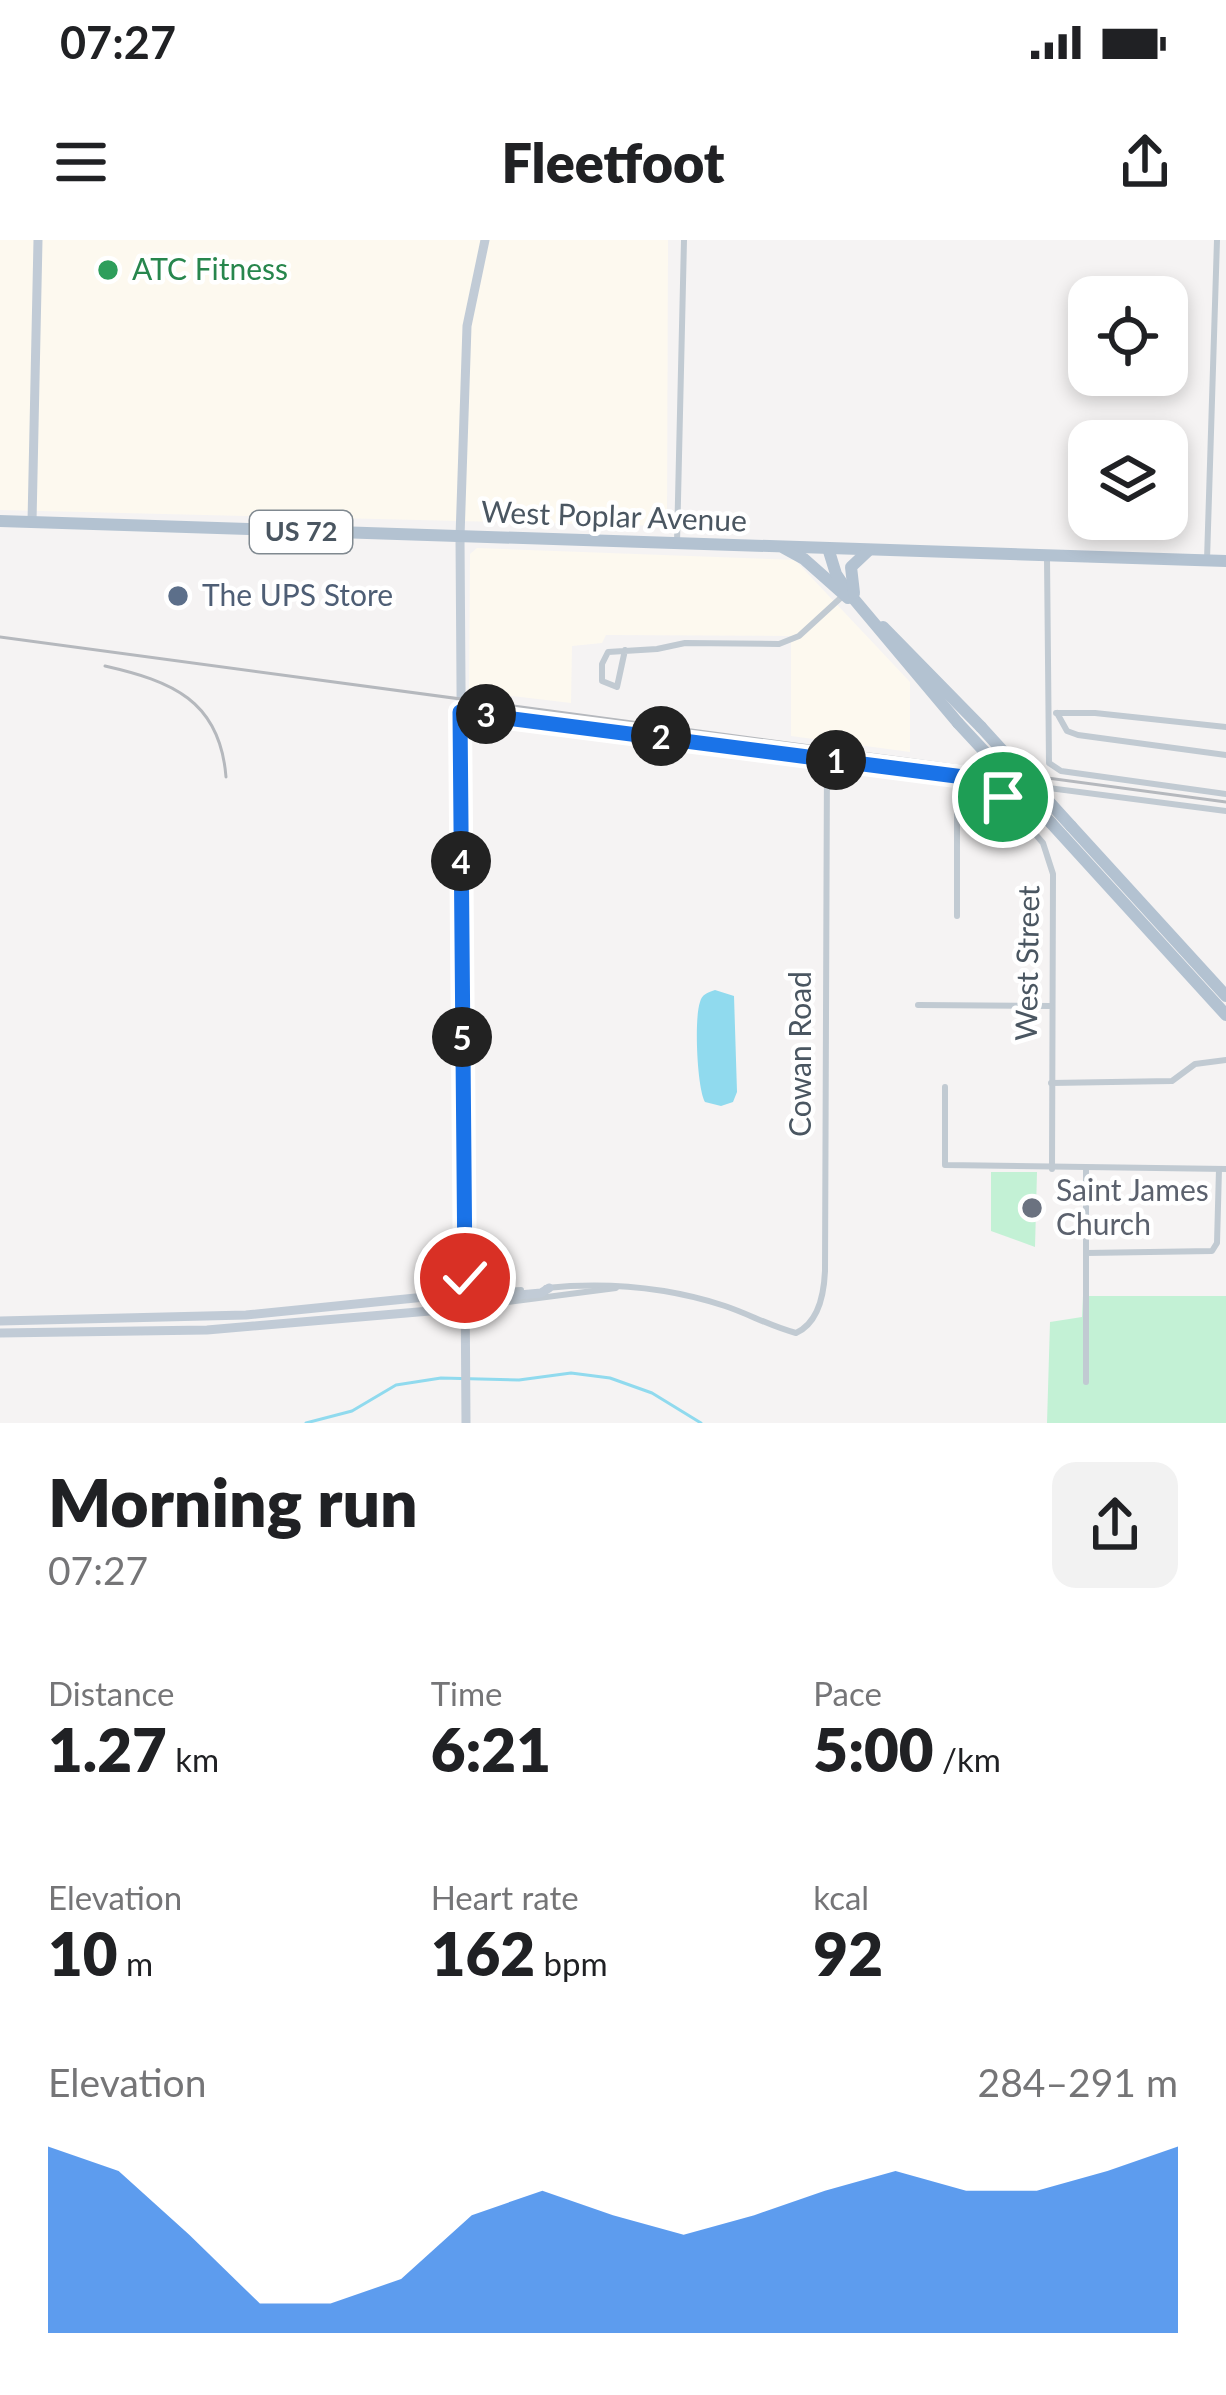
<!DOCTYPE html>
<html lang="en">
<head>
<meta charset="utf-8">
<style>
	:root { --surface:#fff; --page:#f2f2f2; --text:#202124; --muted:#757577; --accent:#1a73e8 }
	body { margin:0; font-family:Lato,sans-serif; background:var(--page); color:var(--text); height:100vh; display:flex; flex-direction:column; font-size:45px; white-space:nowrap }
	* { box-sizing:border-box; margin:0 }
	p { font-size:39px; color:var(--muted) }
	.icon { flex:none; width:66px; height:66px; fill:none; stroke:currentColor; stroke-width:2; stroke-linecap:round; stroke-linejoin:round }
	.map { position:relative; height:1183px; overflow:hidden }
	.side { display:flex; flex-direction:column; background:var(--surface); flex:1 }
	.side>* { flex:none }
	.buttons { position:absolute; left:1068px; top:36px; display:grid; gap:24px }
	.buttons a { display:grid; place-items:center; width:120px; height:120px; border-radius:24px; background:var(--surface); box-shadow:0 6px 18px #0003; font-size:60px }
	.pin { position:absolute; display:grid; place-items:center; width:102px; height:102px; color:#fff; margin:-51px; border:6px solid #fff; border-radius:50%; box-shadow:0 3px 12px #0007 }
	.km { position:absolute; width:60px; height:60px; margin:-30px; border-radius:50%; background:#222; color:#fff; font-size:33px; line-height:60px; text-align:center }
	.round { display:grid; place-items:center; flex:none; width:126px; height:126px; border-radius:24px; background:var(--page) }
	.headline { display:flex; align-items:center; justify-content:space-between; height:204px; padding:0 48px }
	h1 { font-size:66px; font-weight:800; line-height:90px }
	.stats { display:grid; grid-template-columns:repeat(3,1fr); gap:18px; height:204px; padding:12px 48px }
	.stats div { display:grid; align-content:center }
	.stats b { font-size:60px; font-weight:800 }
	.stats small { font-size:33px; font-weight:400 }
	.stats p { font-size:33px }
	.chart { height:336px; padding:24px 48px }
	.chart p { display:flex; justify-content:space-between }
	.chart svg { width:100%; height:216px; margin-top:12px; fill:var(--accent); opacity:.7 }
	.status { display:flex; justify-content:space-between; align-items:center; height:84px; padding:0 60px; background:var(--surface); direction:ltr }
	.status svg { height:33px; fill:currentColor }
	header { display:flex; justify-content:space-between; align-items:center; height:156px; padding:0 48px; background:var(--surface); font-size:54px; font-weight:800 }
	.map>svg:first-child { display:block }
	.commercial { fill:#fdf9ef }
	.green { fill:#c3f1d5 }
	.water { fill:#90daee }
	.lines { fill:none; stroke-linecap:round; stroke-linejoin:round }
	.stream { stroke:#90daee; stroke-width:3 }
	.street { stroke:#c1cad2; stroke-width:6 }
	.secondary { stroke:#c1cbd6; stroke-width:9 }
	.primary { stroke:#b3c2d1; stroke-width:12 }
	.rail { stroke:#b5b8bd; stroke-width:3 }
	.primary-bridge { stroke:#b3c2d1; stroke-width:12 }
	.route-casing { stroke:#fff; stroke-width:24 }
	.route { stroke:#1a73e8; stroke-width:15 }
	.leisure-dot { fill:#2e9e5b; stroke:#fff; stroke-width:4.5 }
	.service-dot { fill:#5c6f8a; stroke:#fff; stroke-width:4.5 }
	.worship-dot { fill:#6b7280; stroke:#fff; stroke-width:4.5 }
	.labels { text-anchor:middle; stroke-width:9; stroke-linejoin:round; paint-order:stroke }
	.shield { fill:#fff; stroke:#808990; stroke-width:3 }
	.shield-label { font-size:27px; font-weight:bold; fill:#4a5661 }
	.leisure-label { font-size:30px; fill:#27864d; stroke:#fff; text-anchor:start }
	.street-label { font-size:30px; fill:#4a5661; stroke:#fff }
	.service-label { font-size:30px; fill:#4e5e75; stroke:#fff; text-anchor:start }
	.worship-label { font-size:30px; fill:#5b616d; stroke:#fff; text-anchor:start }
</style>
</head>
<body>
<div class="status"><b>07:27</b><svg viewBox="0 0 49 12"><path d="M0 12V9h3v3zM5 12V6h3v6zM10 12V3h3v9zM15 12V0h3v12zM26 1h20v11H26zM47 4h2v5h-2z"/></svg></div>
<header><svg class="icon" aria-label="menu" viewBox="0 0 24 24"><path d="M4 6h16M4 12h16M4 18h16"/></svg>Fleetfoot<svg class="icon" aria-label="share" viewBox="0 0 24 24"><path d="M12 15V3M7 8l5-5 5 5M5 13v7h14v-7"/></svg></header>
<div class="map">
<svg width="1226" height="1183" viewBox="0 0 1226 1183">
	<rect width="100%" height="100%" fill="#f5f3f3"/>
	<g class="commercial">
		<path d="M0 0H668L667 286 0 270Z"/>
		<path d="M477 308 795 320 910 442V512L791 496V396L606 395 602 403 572 406 571 463 469 451 470 314Z"/>
	</g>
	<g class="green">
		<path d="M991 932H1037L1035 1007 991 991Z"/>
		<path d="M1083 1056H1226V1183H1047L1050 1082 1082 1077Z"/>
	</g>
	<path class="water" d="M715 750 734 756 737 852 733 862 721 866 705 862C697 847 694 779 700 762 702 754 707 753 715 750Z"/>
	<g class="lines">
		<path class="stream" d="M306 1183 352 1171 396 1145 441 1138 519 1140 571 1133 610 1138 652 1153 701 1183"/>
		<g class="street">
			<path d="M677 303 684 0"/>
			<path d="M1047 318 1049 523 1061 531 1226 554"/>
			<path d="M1207 320 1217 0"/>
			<path d="M625 410 617 447 602 441V424L608 412 657 409 685 403 779 404 799 396 846 353"/>
			<path d="M462 472 1226 571"/>
			<path d="M1056 473H1095L1226 487"/>
			<path d="M1057 473 1067 491 1078 495 1226 515"/>
			<path d="M957 536V676"/>
			<path d="M990 542 1043 603 1053 634 1052 929"/>
			<path d="M918 765 1051 766"/>
			<path d="M1051 843 1172 841 1195 824 1226 820"/>
			<path d="M945 847V925L1226 929"/>
			<path d="M1087 1013 1212 1011 1217 1003 1219 929"/>
			<path d="M546 1048C606 1042 667 1047 725 1066 749 1074 772 1087 796 1093 818 1083 824 1054 825 1031L827 519"/>
			<path d="M465 1053 521 1050"/>
			<path d="M469 1067 616 1048"/>
			<path d="M1086 1142V929"/>
		</g>
		<g class="secondary">
			<path d="M32 282 38 0"/>
			<path d="M465 1034 478 1048 495 1052"/>
			<path d="M0 1081 246 1075 465 1053"/>
			<path d="M0 1093 207 1090 465 1068 475 1059 541 1053 549 1048"/>
			<path d="M466 1183 460 297 467 86 485 0"/>
		</g>
		<g class="primary">
			<path d="M0 281 1226 321"/>
			<path d="M784 308 804 319 848 358"/>
			<path d="M828 308 836 334 848 352 958 483"/>
			<path d="M854 353 851 327 869 310"/>
			<path d="M883 387 981 487"/>
			<path d="M1051 583 1226 775"/>
			<path d="M1071 586 1226 756"/>
		</g>
		<g class="rail">
			<path d="M0 397 1226 562"/>
			<path d="M105 426C171 441 220 460 226 537"/>
		</g>
		<g class="primary-bridge">
			<path d="M958 483 1051 583"/>
			<path d="M981 487 1071 586"/>
		</g>
	</g>
	<g class="lines">
		<defs>
			<path id="route" d="M465 1038 460 472 987 540 1003 557"/>
		</defs>
		<use href="#route" class="route-casing"/>
		<use href="#route" class="route"/>
	</g>
	<circle class="leisure-dot" cx="108" cy="30" r="12"/>
	<circle class="service-dot" cx="178" cy="356" r="12"/>
	<circle class="worship-dot" cx="1032" cy="968" r="12"/>
	<g class="labels">
		<rect class="shield" x="250" y="271" width="102" height="42" rx="9"/>
		<g class="shield-label">
			<text x="301" y="301">US 72</text>
		</g>
		<g class="leisure-label">
			<text x="132" y="40">ATC Fitness</text>
		</g>
		<g class="street-label">
			<text transform="translate(614 277) rotate(2)" y="10">West Poplar Avenue</text>
			<text transform="translate(1028 723) rotate(-89)" y="10">West Street</text>
			<text transform="translate(801 814) rotate(-90)" y="10">Cowan Road</text>
		</g>
		<g class="service-label">
			<text x="202" y="366">The UPS Store</text>
		</g>
		<g class="worship-label">
			<text x="1056" y="961">Saint James<tspan x="1056" dy="34">Church</tspan></text>
		</g>
	</g>
</svg>
<div class="buttons">
<a><svg class="icon" aria-label="locate" viewBox="0 0 24 24"><circle cx="12" cy="12" r="6"/><path d="M12 2v4M12 18v4M2 12h4M18 12h4"/></svg></a>
<a><svg class="icon" aria-label="layers" viewBox="0 0 24 24"><path d="M12 4l9 5-9 5-9-5zM3 14l9 5 9-5"/></svg></a>
</div>
<div class="pin" style="left:1003px;top:557px;background:#1e9e55"><svg class="icon" aria-label="arrive" viewBox="0 0 24 24"><path d="M6 21V4h12l-3 4 3 4H6"/></svg></div>
<div class="pin" style="left:465px;top:1038px;background:#d93025"><svg class="icon" aria-label="check" viewBox="0 0 24 24"><path d="M5 12l5 5 9-10"/></svg></div>
<b class="km" style="left:836px;top:520px">1</b>
<b class="km" style="left:661px;top:496px">2</b>
<b class="km" style="left:486px;top:474px">3</b>
<b class="km" style="left:461px;top:621px">4</b>
<b class="km" style="left:462px;top:797px">5</b>
</div>
<section class="side">
<div class="headline"><div><h1>Morning run</h1><p>07:27</p></div><a class="round"><svg class="icon" aria-label="share" viewBox="0 0 24 24"><path d="M12 15V3M7 8l5-5 5 5M5 13v7h14v-7"/></svg></a></div>
<div class="stats">
<div><p>Distance</p><b>1.27<small> km</small></b></div>
<div><p>Time</p><b>6:21</b></div>
<div><p>Pace</p><b>5:00<small> /km</small></b></div>
</div>
<div class="stats">
<div><p>Elevation</p><b>10<small> m</small></b></div>
<div><p>Heart rate</p><b>162<small> bpm</small></b></div>
<div><p>kcal</p><b>92</b></div>
</div>
<div class="chart"><p><span>Elevation</span>284–291 m</p>
<svg viewBox="0 0 160 44" preserveAspectRatio="none"><path d="M0 44V6L10 11L20 24L30 38L40 38L50 33L60 20L70 15L80 20L90 24L100 20L110 15L120 11L130 15L140 15L150 11L160 6V44z"/></svg>
</div>
</section>
</body>
</html>
